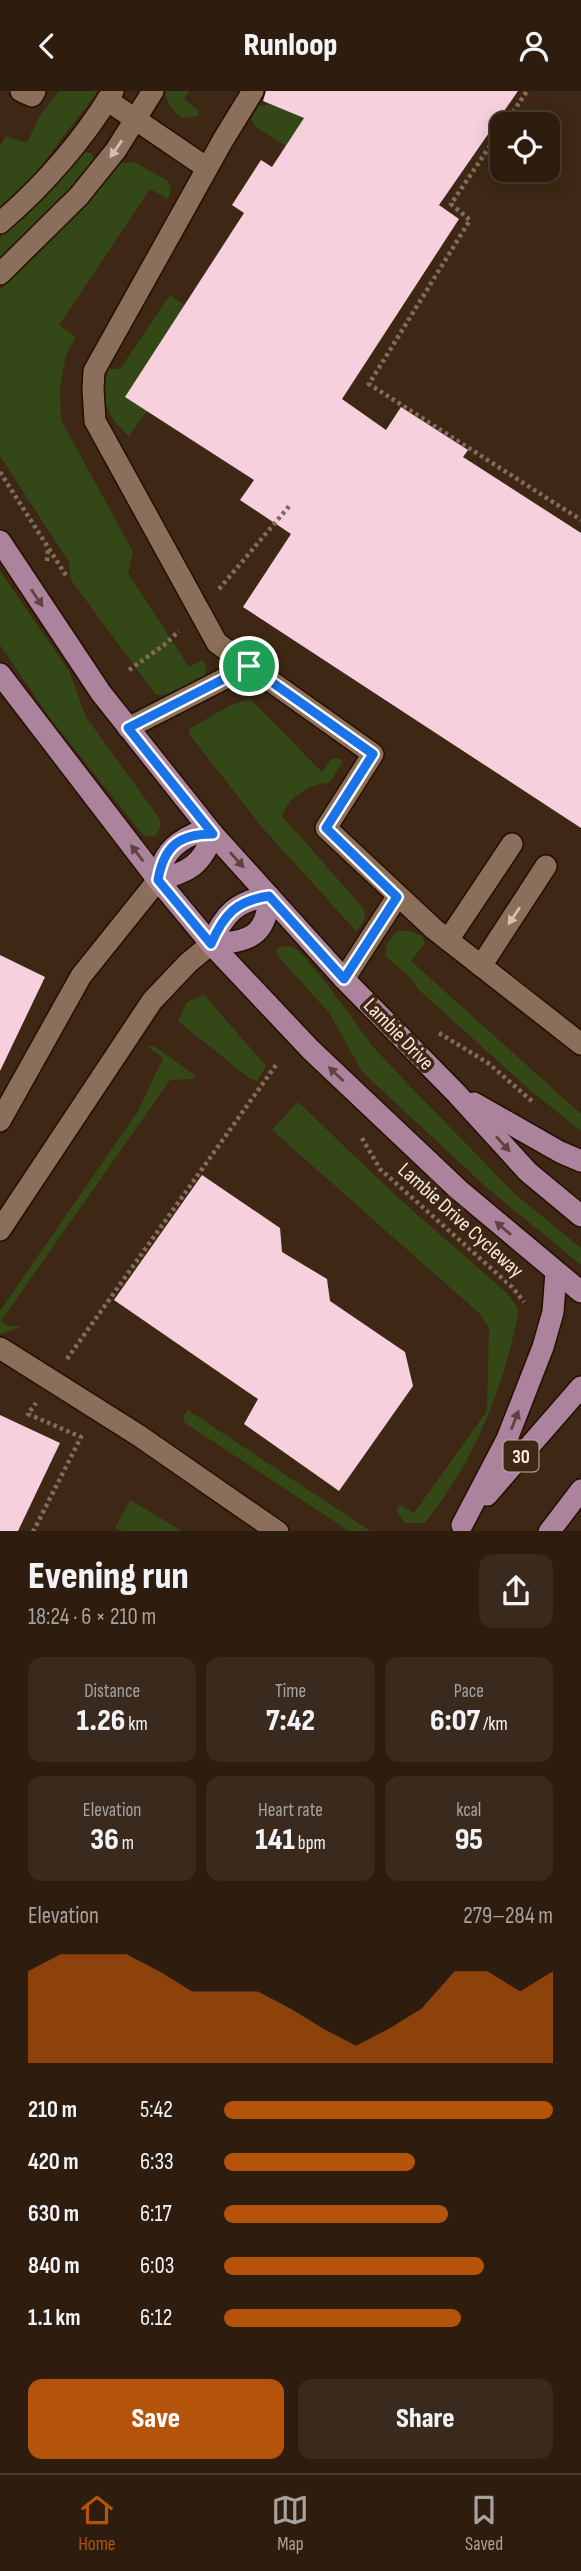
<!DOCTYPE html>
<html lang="en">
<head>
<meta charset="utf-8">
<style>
	:root { --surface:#2e1d0f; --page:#3a2a1d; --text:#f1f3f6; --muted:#a7a29e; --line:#493b2f; --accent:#b45309 }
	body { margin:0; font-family:"Sofia Sans Condensed",sans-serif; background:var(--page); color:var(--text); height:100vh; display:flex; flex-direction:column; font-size:26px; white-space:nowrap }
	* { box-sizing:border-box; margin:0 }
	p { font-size:23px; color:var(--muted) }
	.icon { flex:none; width:38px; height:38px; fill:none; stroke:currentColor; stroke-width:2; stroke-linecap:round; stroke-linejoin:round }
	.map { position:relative; height:1440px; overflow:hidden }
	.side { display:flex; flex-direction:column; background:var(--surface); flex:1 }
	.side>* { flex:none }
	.controls { position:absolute; left:490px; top:21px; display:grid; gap:14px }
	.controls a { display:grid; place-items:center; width:70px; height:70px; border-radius:14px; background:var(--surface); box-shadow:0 4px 18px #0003,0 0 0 2px var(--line); font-size:35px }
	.pin { position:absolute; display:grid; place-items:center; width:60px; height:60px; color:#fff; margin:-30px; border:4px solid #fff; border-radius:50%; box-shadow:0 2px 7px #0007 }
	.round { display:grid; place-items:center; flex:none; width:74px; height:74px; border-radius:14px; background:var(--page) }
	.summary { display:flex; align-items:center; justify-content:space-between; height:119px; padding:0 28px }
	h1 { font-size:38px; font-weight:800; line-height:52px }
	.figures { display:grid; grid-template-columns:repeat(3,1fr); gap:10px; height:119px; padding:7px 28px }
	.figures div { display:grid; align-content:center; border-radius:14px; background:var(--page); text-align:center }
	.figures b { font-size:30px; font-weight:800 }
	.figures small { font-size:19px; font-weight:400 }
	.figures p { font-size:19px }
	.chart { height:196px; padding:14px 28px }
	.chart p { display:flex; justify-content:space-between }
	.chart svg { width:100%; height:126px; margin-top:7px; fill:var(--accent); opacity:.7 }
	.action { display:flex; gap:14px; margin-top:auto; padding:14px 28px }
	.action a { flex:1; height:80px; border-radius:14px; background:var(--accent); color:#fff; font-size:28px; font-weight:800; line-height:80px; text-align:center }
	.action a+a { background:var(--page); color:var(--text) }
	ul { padding:0 28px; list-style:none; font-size:23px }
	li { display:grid; grid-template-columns:112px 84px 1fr; align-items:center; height:52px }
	li i { height:18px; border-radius:9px; background:var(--accent) }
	header { display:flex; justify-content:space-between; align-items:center; height:91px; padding:0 28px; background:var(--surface); font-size:32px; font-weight:800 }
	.tab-bar { display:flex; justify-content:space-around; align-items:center; height:98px; border-top:2px solid var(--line); background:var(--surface); font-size:19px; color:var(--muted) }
	.tab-bar a { display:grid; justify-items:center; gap:4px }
	.tab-bar .current { color:var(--accent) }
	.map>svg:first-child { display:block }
	.green { fill:#344817 }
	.building { fill:#f7d0de }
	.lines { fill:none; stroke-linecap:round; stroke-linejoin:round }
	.minor-casing { stroke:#240f00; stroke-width:24 }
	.major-casing { stroke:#240f00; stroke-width:24 }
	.path { stroke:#816d5c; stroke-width:4.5; stroke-dasharray:3.5 3.5; stroke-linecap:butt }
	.minor { stroke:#8b6f5b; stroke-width:21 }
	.major { stroke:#ab839c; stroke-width:21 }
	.oneway { fill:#d4c0b1 }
	.oneway2 { fill:#5f433d }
	.route-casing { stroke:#fff; stroke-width:14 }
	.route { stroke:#1a73e8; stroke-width:9 }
	.labels { text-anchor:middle; stroke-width:7; stroke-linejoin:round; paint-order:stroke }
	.shield { fill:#3e2714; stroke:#c2b0a2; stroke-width:2 }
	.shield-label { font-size:19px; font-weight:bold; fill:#fbebdf }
	.street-label { font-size:21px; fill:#fbebdf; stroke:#3e2714 }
</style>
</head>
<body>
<header><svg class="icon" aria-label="back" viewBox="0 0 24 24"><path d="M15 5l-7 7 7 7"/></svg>Runloop<svg class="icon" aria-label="person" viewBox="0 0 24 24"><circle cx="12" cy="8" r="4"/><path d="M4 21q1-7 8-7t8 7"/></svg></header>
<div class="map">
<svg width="581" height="1441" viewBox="0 0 581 1441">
	<rect width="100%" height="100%" fill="#3e2714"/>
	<g class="green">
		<path d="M59 0H98L37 80 0 118V56L5 45 27 52 40 24Z"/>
		<path d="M166 0H189L184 8 199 20 198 25 182 27C173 20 165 11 166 0Z"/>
		<path d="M272 13 304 27 286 55 256 36 251 28 259 15Z"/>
		<path d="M80 61 91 62 94 68C68 106 34 137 0 167V146Z"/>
		<path d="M134 71 168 90 171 98 168 108 150 98 59 234 76 246 66 264 60 298 61 329 133 461 128 482 189 576 203 569 206 577 205 587 183 603 156 604 71 489 69 471 0 365V199L117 73Z"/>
		<path d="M170 204 185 214 125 306 147 320 129 345C108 328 97 303 109 278H120Z"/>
		<path d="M0 480 69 580 86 626 159 727 161 734 155 746 143 744 50 627 0 554Z"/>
		<path d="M250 608 322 681 331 668 339 667 343 671 329 692C309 692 288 707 282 725L364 818 365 828 356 840 260 734 190 644 189 638 231 614Z"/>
		<path d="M397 840H409L422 845 425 852 411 870 581 1023V1040L531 1000 419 899 411 887 385 865 387 853Z"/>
		<path d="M280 855 293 856 302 863 327 893 373 956 406 991 515 1103 581 1157V1174L485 1095 373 991 361 979 330 923 279 866 276 860Z"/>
		<path d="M204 904 266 975 257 990 249 987 178 930 187 911Z"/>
		<path d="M147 955H154L196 985 194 988 170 989 1 1230 6 1234 21 1236 0 1243V1220L138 1020 163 967Z"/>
		<path d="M298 1011 396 1105 508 1203 519 1219C503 1298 476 1368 425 1432H405L396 1419 400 1414 414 1422 487 1320 489 1237 480 1223 272 1039Z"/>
		<path d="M188 1319 370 1440H349L185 1332 183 1326Z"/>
		<path d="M130 1409 182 1440H122L115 1437Z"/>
	</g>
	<g class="building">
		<path d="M266 0H518L439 114 459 128 342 308 386 339 401 316 468 359 463 366 581 442V737L243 516 291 443 240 409 254 389 125 306 244 122 232 114 261 69 272 76 304 27 263 10Z"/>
		<path d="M0 864 45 886 0 980Z"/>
		<path d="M202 1084 280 1137 282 1161 327 1188 330 1210 405 1261 413 1295 339 1400 244 1333 258 1308 114 1209Z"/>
		<path d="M0 1324 60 1352 18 1440H0Z"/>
	</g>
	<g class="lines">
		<defs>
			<g id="minor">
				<path d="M21 0 32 5 35 0"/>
				<path d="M253 0 223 49 94 280 93 298 95 330 217 552 373 663 326 737 434 838 581 953"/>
				<path d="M107 9 207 77"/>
				<path d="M0 132C43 95 83 49 113 0"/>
				<path d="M0 183 79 105 116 59 153 0"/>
				<path d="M128 637 249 575"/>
				<path d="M448 849 512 753"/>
				<path d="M481 875 546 775"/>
				<path d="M344 888 397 806"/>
				<path d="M0 1030 81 885 158 789"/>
				<path d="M0 1139 152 910 188 872 211 853"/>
				<path d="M0 1257 138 1344 278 1441"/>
			</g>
			<g id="major">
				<path d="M0 450 101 602 213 743 344 888 457 1003 528 1081 581 1125"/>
				<path d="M0 583 158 789 211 853 311 959 459 1099 581 1201"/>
				<path d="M194 743H213C202 774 189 781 158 789 162 765 172 753 194 743Z"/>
				<path d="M211 853C248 851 267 846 269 805"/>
				<path d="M211 853C224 823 236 810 269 805"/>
				<path d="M474 1012 560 1061 581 1070"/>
				<path d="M487 1404 581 1296"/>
				<path d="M462 1434 507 1348 543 1256 553 1221 556 1181"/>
				<path d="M549 1441 581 1399"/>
			</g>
		</defs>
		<use href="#minor" class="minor-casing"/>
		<use href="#major" class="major-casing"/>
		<g class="path">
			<path d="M505 33 527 0"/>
			<path d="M502 37 451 113 470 129 369 293 581 429"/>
			<path d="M0 381 67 486"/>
			<path d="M47 470 48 456"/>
			<path d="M219 498 291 413"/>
			<path d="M129 579 164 554 179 540"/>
			<path d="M439 942 488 972 533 1011"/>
			<path d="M362 1047 380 1078 512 1196 524 1211"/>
			<path d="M67 1268 276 974"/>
			<path d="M33 1441 81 1346 28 1323 36 1312"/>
		</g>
		<use href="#minor" class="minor"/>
		<use href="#major" class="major"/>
	</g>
	<defs><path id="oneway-solid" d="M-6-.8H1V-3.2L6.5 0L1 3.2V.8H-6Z" transform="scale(1.75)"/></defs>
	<g class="oneway">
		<use href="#oneway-solid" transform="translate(116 58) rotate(125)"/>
		<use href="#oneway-solid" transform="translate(514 825) rotate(124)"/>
	</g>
	<g class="oneway2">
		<use href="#oneway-solid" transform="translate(37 507) rotate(56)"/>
		<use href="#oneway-solid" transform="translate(137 762) rotate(-127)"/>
		<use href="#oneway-solid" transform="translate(237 769) rotate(48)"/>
		<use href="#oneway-solid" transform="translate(336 983) rotate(-136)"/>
		<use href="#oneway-solid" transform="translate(503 1053) rotate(48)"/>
		<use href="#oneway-solid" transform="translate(503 1137) rotate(-140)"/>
		<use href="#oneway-solid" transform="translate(515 1329) rotate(-69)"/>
	</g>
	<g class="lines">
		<defs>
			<path id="route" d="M249 575 373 663 326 737 397 806 344 888 269 805C236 810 224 823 211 853L158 789C164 755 179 743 213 743L128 637Z"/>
		</defs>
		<use href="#route" class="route-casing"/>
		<use href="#route" class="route"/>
	</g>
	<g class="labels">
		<rect class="shield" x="503.5" y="1349.5" width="35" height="31" rx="5"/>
		<g class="shield-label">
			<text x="521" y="1372">30</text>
		</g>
		<g class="street-label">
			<text transform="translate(399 943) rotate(46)" y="7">Lambie Drive</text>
			<text transform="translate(461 1129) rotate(42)" y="7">Lambie Drive Cycleway</text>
		</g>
	</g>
</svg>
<div class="controls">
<a><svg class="icon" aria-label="locate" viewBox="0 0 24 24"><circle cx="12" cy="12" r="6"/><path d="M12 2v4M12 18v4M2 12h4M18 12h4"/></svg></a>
</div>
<div class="pin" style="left:249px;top:575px;background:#1e9e55"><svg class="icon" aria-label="arrive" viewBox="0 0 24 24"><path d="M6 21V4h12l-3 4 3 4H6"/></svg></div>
</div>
<section class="side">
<div class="summary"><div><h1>Evening run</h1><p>18:24 · 6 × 210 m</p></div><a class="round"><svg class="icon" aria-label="share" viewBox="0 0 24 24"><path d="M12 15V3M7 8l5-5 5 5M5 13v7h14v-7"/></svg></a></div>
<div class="figures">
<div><p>Distance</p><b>1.26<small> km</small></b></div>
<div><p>Time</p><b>7:42</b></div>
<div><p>Pace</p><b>6:07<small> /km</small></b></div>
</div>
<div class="figures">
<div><p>Elevation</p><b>36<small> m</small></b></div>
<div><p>Heart rate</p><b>141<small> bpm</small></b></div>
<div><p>kcal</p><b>95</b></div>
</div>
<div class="chart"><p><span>Elevation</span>279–284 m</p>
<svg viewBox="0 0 160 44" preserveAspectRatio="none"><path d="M0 44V12L10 6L20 6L30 6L40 12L50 19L60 19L70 19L80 25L90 32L100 38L110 32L120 25L130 12L140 12L150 19L160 12V44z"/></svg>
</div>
<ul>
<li><b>210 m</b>5:42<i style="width:100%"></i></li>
<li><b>420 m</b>6:33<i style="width:58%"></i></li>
<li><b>630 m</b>6:17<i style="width:68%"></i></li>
<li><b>840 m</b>6:03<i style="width:79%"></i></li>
<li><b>1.1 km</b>6:12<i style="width:72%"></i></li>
</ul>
<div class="action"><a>Save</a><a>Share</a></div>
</section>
<nav class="tab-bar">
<a class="current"><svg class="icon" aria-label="home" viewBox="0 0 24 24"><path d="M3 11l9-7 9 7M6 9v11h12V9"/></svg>Home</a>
<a><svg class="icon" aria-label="map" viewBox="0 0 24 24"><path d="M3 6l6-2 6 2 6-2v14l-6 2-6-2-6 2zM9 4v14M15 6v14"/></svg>Map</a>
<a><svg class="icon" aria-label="saved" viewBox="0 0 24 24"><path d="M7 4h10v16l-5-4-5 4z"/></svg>Saved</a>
</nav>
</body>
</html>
